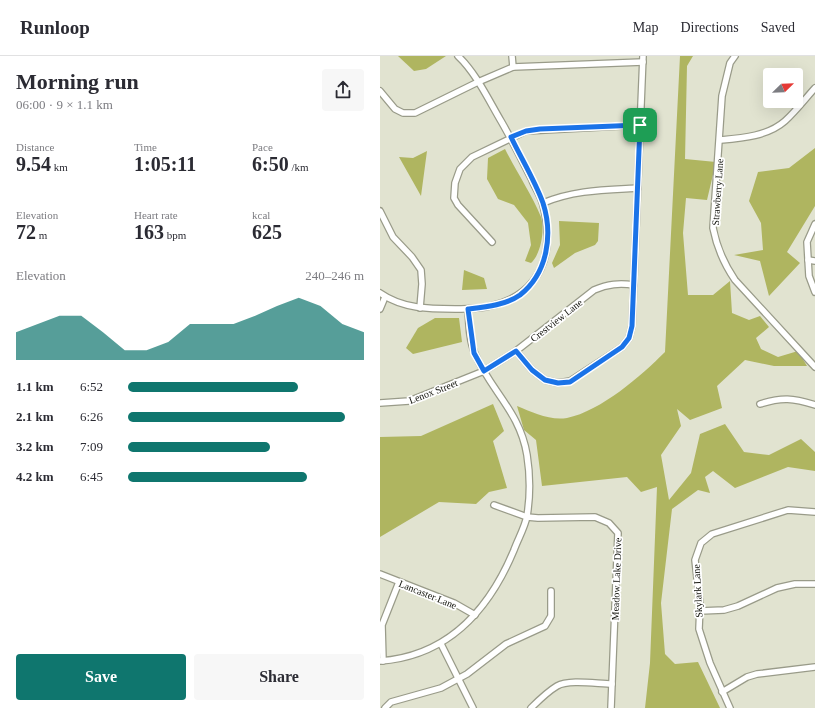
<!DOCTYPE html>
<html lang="en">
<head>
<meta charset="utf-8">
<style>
	:root { --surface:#fff; --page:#f7f7f7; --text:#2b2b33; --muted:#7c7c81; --line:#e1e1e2; --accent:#0f766e }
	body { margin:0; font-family:"Times New Roman",serif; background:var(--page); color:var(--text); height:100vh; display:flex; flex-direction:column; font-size:15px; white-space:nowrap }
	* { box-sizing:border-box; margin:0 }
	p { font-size:13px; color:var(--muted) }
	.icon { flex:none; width:22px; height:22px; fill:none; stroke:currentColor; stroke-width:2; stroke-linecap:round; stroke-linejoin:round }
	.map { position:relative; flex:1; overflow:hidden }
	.details { display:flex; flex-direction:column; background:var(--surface); width:380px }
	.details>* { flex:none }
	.needle { width:26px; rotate:67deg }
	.tools { position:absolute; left:383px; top:12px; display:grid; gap:8px }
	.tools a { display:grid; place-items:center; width:40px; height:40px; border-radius:4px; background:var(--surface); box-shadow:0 4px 16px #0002; font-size:20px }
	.pin { position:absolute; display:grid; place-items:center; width:34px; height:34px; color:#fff; margin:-17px; border-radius:8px; box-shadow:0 2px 6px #0006 }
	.round { display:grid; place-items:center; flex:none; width:42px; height:42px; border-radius:4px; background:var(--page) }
	.headline { display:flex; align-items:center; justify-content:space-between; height:68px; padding:0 16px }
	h1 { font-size:22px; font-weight:700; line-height:30px }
	.figures { display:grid; grid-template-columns:repeat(3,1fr); gap:6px; height:68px; padding:4px 16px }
	.figures div { display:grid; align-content:center }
	.figures b { font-size:20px; font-weight:700 }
	.figures small { font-size:11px; font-weight:400 }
	.figures p { font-size:11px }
	.chart { height:112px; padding:8px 16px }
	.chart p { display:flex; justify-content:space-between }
	.chart svg { width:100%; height:72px; margin-top:4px; fill:var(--accent); opacity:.7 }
	.action { display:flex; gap:8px; margin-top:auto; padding:8px 16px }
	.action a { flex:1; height:46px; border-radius:4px; background:var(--accent); color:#fff; font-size:16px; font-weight:700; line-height:46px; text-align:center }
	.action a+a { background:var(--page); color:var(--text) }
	ul { padding:0 16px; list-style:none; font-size:13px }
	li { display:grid; grid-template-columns:64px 48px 1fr; align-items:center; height:30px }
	li i { height:10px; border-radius:5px; background:var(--accent) }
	header { display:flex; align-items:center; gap:24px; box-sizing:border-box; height:56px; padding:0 20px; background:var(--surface); border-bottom:1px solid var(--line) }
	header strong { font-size:19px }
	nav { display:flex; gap:22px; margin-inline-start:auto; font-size:14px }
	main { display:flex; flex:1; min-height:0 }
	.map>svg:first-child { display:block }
	.green { fill:#afb560 }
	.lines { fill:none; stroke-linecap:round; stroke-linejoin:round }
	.minor-casing { stroke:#999b89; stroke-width:8 }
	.minor { stroke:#fff; stroke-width:5.5 }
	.route-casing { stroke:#fff; stroke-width:8 }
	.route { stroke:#1a73e8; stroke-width:5 }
	.labels { text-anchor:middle; stroke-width:3.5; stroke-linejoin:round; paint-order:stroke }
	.street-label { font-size:10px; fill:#0f1009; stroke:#fff }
</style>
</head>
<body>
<header>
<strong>Runloop</strong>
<nav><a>Map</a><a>Directions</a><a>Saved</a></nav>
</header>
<main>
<section class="details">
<div class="headline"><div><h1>Morning run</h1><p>06:00 · 9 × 1.1 km</p></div><a class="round"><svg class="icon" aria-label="share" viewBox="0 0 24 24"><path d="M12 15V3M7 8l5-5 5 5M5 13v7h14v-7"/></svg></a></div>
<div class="figures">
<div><p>Distance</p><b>9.54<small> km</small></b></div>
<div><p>Time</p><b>1:05:11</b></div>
<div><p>Pace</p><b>6:50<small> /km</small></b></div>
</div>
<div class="figures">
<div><p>Elevation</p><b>72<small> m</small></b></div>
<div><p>Heart rate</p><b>163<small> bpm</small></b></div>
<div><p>kcal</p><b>625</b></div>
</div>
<div class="chart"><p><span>Elevation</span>240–246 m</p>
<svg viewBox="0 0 160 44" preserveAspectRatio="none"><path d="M0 44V27L10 22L20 17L30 17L40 27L50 38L60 38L70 33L80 22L90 22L100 22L110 17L120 11L130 6L140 11L150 22L160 27V44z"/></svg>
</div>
<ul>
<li><b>1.1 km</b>6:52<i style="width:72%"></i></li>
<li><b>2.1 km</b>6:26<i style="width:92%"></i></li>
<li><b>3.2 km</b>7:09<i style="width:60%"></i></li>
<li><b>4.2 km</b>6:45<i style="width:76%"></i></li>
</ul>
<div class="action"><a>Save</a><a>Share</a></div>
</section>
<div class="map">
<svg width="435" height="652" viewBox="0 0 435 652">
	<rect width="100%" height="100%" fill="#e1e3d0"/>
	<g class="green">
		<path d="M18 0H66L46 13 34 15Z"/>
		<path d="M300 0H313L307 10 305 103 336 106 327 144 306 142 303 177 308 239H333L350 225 352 257 369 264 380 260 389 271 376 282 381 293 398 301 418 295 427 310H394L365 304 337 330 342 352 310 364 297 353 301 370 281 399 289 444 311 417 320 378 345 368 364 396 389 399 421 383 435 396V415L408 411 355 432 333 415 325 421 330 437 318 434 292 453 281 547 285 598 295 608 318 606 340 652H265L270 607 277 431 261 436 247 421 162 430 156 384 144 374 137 350C152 356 170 365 187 362 221 355 261 320 285 296Z"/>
		<path d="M435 92V150L407 196 420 207 389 240 380 205 354 199 383 194 381 167 369 145 378 116 409 112Z"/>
		<path d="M125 93C136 115 152 139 161 161 165 174 161 198 151 207L145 205 151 189 148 167 134 149 118 143 107 123 108 102Z"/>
		<path d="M47 95 41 140 19 101 33 102Z"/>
		<path d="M179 165 219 167 218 185 215 189 195 197 174 212 172 207 180 189Z"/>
		<path d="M84 214 104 222 107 233 82 234Z"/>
		<path d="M55 262H79L82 286 33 298 26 292 38 272Z"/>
		<path d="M113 348 124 375 113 385 127 432 109 436 96 448 59 446 0 481V381L41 380Z"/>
	</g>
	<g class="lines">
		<defs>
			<g id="minor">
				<path d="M132 0 133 11"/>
				<path d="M355 0 350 7 342 40 333 172C337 192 344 208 355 224L435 311"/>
				<path d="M0 35 15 53 23 57H35L98 26 133 11 263 6"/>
				<path d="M340 84C363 82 388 80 405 65 416 55 425 43 435 32"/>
				<path d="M163 147C194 134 224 134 258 132"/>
				<path d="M0 155 13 181 32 201 41 214 42 228 40 252"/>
				<path d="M435 168 427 186 429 220 435 236"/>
				<path d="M112 186 78 149 74 142 75 127 80 113 92 101 146 75 260 69"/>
				<path d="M428 204 435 205"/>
				<path d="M0 237C24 254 53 253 81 253 148 253 179 213 163 149 161 140 155 132 152 124 142 104 132 84 121 65 108 43 96 17 78 0"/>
				<path d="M0 253 5 241"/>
				<path d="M136 295 152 314 165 324 178 327 190 325 242 291 249 282 252 270 263 0"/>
				<path d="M0 347 29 345 104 315 136 295 214 234C228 228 239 227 254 229"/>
				<path d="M380 348C402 341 413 342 435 349"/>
				<path d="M114 449 147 461 158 462 215 461 229 467 238 477 231 652"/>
				<path d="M0 518 74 547 95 559"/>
				<path d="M320 555 344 554 358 550 397 532 415 528H435"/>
				<path d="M61 588 93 652"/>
				<path d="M0 605C68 600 109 554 134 494 138 483 145 471 147 460 150 442 150 418 147 399 140 356 111 335 95 298 89 284 89 268 88 253"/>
				<path d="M3 605 2 569 19 526"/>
				<path d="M342 636 367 621 377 618 435 611"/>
				<path d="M5 652 11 646 61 632 87 618 126 588 165 570 171 560V535"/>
				<path d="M151 652C159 644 167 636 177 630 189 623 218 628 232 628"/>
				<path d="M350 652 330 607 319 573 320 549 315 504 321 487 332 478 408 454 435 456"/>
			</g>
		</defs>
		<use href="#minor" class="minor-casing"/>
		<use href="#minor" class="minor"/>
	</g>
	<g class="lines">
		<defs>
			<path id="route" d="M260 69 252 270 249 282 242 291 190 326 178 327 165 324 152 314 136 295 104 315 94 297 88 253C105 251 126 249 140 239 168 217 173 178 163 147 155 125 141 102 131 81L146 75 160 73Z"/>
		</defs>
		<use href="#route" class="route-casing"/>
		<use href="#route" class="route"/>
	</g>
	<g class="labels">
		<g class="street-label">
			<text transform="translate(337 136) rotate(-86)" y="4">Strawberry Lane</text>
			<text transform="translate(176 264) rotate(-38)" y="4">Crestview Lane</text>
			<text transform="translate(53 335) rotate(-21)" y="4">Lenox Street</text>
			<text transform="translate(236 523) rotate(-88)" y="4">Meadow Lake Drive</text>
			<text transform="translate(317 535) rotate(-93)" y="4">Skylark Lane</text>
			<text transform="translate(48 538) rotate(22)" y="4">Lancaster Lane</text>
		</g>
	</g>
</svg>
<div class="tools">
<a><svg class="needle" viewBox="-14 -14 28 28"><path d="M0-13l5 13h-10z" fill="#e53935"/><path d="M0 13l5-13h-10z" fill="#7c7c81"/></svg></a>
</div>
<div class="pin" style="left:260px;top:69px;background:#1e9e55"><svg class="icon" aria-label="arrive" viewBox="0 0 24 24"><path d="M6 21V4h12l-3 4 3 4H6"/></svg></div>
</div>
</main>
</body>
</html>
